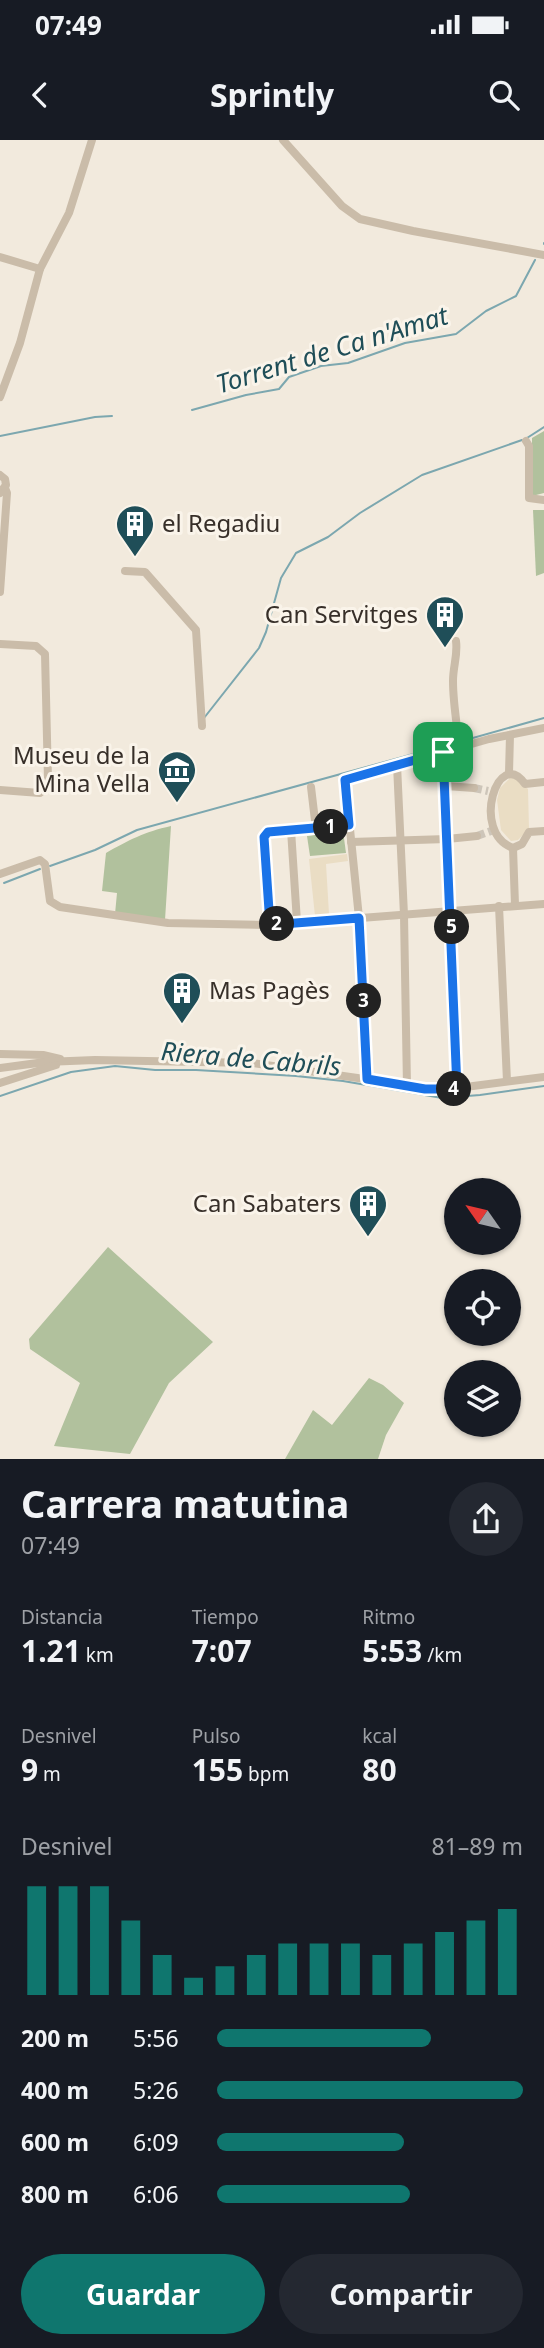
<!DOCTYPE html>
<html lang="es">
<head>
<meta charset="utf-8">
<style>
	:root { --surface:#171b24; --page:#242831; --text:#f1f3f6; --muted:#9ea1a6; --accent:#0f766e }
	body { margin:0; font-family:"Noto Sans",sans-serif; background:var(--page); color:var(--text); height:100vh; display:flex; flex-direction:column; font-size:26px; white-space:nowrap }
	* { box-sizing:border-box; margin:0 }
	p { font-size:23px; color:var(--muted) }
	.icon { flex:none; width:38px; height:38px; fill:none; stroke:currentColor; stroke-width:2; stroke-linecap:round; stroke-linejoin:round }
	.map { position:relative; height:1319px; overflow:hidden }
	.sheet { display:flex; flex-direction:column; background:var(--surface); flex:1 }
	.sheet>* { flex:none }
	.needle { width:46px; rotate:304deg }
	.controls { position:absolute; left:444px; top:1038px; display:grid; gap:14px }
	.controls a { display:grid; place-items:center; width:77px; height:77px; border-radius:50%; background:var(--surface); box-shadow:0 2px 5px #0004; font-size:35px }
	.pin { position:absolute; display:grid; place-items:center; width:60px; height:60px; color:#fff; margin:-30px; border-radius:14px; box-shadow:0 4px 10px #0006 }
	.km { position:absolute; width:35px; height:35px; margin:-18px; border-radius:50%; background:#222; color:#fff; font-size:19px; line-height:35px; text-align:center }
	.round { display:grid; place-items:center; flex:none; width:74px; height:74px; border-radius:37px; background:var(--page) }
	.headline { display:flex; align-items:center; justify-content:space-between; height:119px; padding:0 21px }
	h1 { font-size:38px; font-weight:700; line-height:52px }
	.metrics { display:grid; grid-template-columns:repeat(3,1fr); gap:10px; height:119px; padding:7px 21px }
	.metrics div { display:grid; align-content:center }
	.metrics b { font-size:30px; font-weight:700 }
	.metrics small { font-size:19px; font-weight:400 }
	.metrics p { font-size:19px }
	.chart { height:196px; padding:14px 21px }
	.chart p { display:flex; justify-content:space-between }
	.chart svg { width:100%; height:126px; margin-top:7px; stroke:var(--accent); stroke-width:6 }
	.action { display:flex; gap:14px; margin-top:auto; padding:14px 21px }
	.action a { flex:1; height:80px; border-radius:42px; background:var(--accent); color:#fff; font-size:28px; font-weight:700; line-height:80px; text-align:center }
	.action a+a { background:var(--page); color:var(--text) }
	ul { padding:0 21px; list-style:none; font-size:23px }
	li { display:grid; grid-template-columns:112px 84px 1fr; align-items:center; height:52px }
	li i { height:18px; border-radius:9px; background:var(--accent) }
	.status { display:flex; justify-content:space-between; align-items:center; height:49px; padding:0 35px; background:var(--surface); direction:ltr }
	.status svg { height:19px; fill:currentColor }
	header { display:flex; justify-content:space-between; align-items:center; height:91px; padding:0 21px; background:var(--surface); font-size:32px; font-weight:700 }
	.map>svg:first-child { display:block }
	.green { fill:#b1c19d }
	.plaza { fill:#eaddc4 }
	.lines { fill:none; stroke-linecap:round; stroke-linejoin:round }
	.stream { stroke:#7ca7af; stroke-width:2 }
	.minor-tunnel { stroke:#cdc5b9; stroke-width:8; stroke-dasharray:8 4; stroke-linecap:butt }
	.minor { stroke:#cabca9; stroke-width:8 }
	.route-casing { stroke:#fff; stroke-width:14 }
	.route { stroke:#1a73e8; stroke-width:9 }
	.labels { text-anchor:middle; stroke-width:6; stroke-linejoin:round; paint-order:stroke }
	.poi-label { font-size:24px; fill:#372f29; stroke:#faf4ea; text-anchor:end }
	.water-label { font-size:26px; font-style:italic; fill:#1f4e58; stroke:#faf4ea }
</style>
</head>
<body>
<div class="status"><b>07:49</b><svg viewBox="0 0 49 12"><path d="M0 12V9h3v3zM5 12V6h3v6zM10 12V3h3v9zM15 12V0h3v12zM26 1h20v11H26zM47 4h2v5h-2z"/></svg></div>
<header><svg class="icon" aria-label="back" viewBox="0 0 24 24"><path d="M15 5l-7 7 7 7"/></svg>Sprintly<svg class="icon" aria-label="search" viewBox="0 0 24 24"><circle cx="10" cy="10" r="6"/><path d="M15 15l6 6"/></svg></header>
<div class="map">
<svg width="544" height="1319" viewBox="0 0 544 1319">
	<rect width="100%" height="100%" fill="#f2eadd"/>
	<g class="green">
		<path d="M544 291V353L532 356V298Z"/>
		<path d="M533 370H544V433L536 436Z"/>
		<path d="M171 686 165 780 115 774 117 753 102 751 106 713C129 700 144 692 171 686Z"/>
		<path d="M343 691 346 713 310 716 307 696Z"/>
		<path d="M108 1107 213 1202 169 1243 130 1314 54 1306 80 1243 30 1209 29 1199Z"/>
		<path d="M369 1238 383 1245 404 1263 386 1295 378 1319H285L313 1270 332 1285Z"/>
	</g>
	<g class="plaza">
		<path d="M512 636 528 649 529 689 518 700 511 701 501 690 497 660 500 648Z"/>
		<path d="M347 714 348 721 326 724 329 774 315 776 309 719Z"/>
	</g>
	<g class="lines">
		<g class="stream">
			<path d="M544 104V103"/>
			<path d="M192 270 246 255 279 249 289 237 321 226 348 223 405 203 456 194 486 171 516 156 535 120"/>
			<path d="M0 296 95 277 112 276"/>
			<path d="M527 298 544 287"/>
			<path d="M204 578 259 508 266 492 281 438 296 413 328 397 360 373 422 335 522 300"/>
			<path d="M448 605 544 578"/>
			<path d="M50 726 95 710 137 690 439 607"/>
			<path d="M4 743 40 729"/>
			<path d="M0 956 71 932 115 926 155 930H196L296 936 343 941 442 958 480 955 544 946"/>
		</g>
		<g class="minor-tunnel">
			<path d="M474 648 488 651"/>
			<path d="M477 696 491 691"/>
		</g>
		<g class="minor">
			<path d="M283 0 342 66 360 79 413 91 544 115"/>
			<path d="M0 117 40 129"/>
			<path d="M0 257 20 203 40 129 69 73 92 0"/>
			<path d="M526 301 529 306V358L544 360"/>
			<path d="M0 335 5 339 6 345 0 353"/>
			<path d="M125 431 145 432 196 490 202 586"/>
			<path d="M0 452 7 353 5 348"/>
			<path d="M456 501C458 515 453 526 453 541 453 556 455 572 457 587L454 593 444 599 443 606 457 949"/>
			<path d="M0 504 36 506 45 514 48 640 46 648 40 653 0 650"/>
			<path d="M397 625 404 775 407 946"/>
			<path d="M509 633 510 595"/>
			<path d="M544 642 525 644C498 605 470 693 513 708L522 704 529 692 544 691"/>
			<path d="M446 646 474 648"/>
			<path d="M311 647 316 689"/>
			<path d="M291 690 297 782"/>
			<path d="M351 702 447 699 477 696"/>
			<path d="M513 708 515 765"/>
			<path d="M0 734 40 720 45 724 50 761 60 767 168 783 270 785 544 764"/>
			<path d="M499 766 507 941"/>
			<path d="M270 785 264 697 268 692 349 685"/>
			<path d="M0 914 43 915 60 919"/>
			<path d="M0 928 45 922 95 920 252 923 442 950 544 937"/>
			<path d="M367 939 359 778 345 640 489 599 544 588"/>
			<path d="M0 943 56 925"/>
		</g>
	</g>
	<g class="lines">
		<defs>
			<path id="route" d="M443 612 457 949H425L367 939 359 778 270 785 264 697 268 692 349 685 345 640Z"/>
		</defs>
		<use href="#route" class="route-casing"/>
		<use href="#route" class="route"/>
	</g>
	<defs>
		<symbol id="building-pin" viewBox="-11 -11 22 30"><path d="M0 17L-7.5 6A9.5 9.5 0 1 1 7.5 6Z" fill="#1f4e58" stroke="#faf4ea"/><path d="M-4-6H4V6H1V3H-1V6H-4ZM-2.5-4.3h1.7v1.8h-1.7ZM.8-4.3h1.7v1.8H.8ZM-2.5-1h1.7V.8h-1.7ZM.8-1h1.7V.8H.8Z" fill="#fff"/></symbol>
		<symbol id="museum-pin" viewBox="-11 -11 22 30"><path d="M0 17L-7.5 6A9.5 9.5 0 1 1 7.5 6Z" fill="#1f4e58" stroke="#faf4ea"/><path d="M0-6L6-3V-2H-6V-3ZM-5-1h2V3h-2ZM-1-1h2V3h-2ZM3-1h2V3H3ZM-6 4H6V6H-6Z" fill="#fff"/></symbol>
	</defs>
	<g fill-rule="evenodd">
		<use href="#building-pin" x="113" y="362" width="44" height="60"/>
		<use href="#building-pin" x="423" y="453" width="44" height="60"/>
		<use href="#museum-pin" x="155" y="608" width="44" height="60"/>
		<use href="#building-pin" x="160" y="829" width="44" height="60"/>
		<use href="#building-pin" x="346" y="1042" width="44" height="60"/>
	</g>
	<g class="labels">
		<g class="poi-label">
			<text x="162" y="392" text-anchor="start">el Regadiu</text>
			<text x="418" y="483">Can Servitges</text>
			<text x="150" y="624">Museu de la<tspan x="150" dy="28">Mina Vella</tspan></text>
			<text x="209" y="859" text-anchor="start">Mas Pagès</text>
			<text x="341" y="1072">Can Sabaters</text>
		</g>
		<g class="water-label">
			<text transform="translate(332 210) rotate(-17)" y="9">Torrent de Ca n'Amat</text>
			<text transform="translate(251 919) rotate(5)" y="9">Riera de Cabrils</text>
		</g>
	</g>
</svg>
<div class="controls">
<a><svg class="needle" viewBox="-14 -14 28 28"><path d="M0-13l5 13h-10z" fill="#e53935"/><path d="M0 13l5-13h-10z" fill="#9ea1a6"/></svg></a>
<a><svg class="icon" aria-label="locate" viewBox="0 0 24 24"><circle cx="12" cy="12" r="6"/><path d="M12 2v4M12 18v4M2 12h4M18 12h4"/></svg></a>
<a><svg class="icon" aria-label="layers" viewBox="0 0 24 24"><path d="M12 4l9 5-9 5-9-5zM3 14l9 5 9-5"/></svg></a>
</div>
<div class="pin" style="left:443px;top:612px;background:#1e9e55"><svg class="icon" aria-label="arrive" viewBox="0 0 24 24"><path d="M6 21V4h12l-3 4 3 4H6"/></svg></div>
<b class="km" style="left:331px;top:687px">1</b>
<b class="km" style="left:277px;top:784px">2</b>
<b class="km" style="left:364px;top:861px">3</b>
<b class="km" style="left:454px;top:949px">4</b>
<b class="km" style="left:452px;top:787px">5</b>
</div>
<section class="sheet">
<div class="headline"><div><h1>Carrera matutina</h1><p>07:49</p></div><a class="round"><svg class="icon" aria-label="share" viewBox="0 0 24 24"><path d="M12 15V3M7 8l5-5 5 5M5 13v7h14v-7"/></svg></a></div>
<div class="metrics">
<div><p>Distancia</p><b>1.21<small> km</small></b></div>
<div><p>Tiempo</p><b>7:07</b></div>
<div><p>Ritmo</p><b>5:53<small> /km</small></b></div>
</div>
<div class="metrics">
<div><p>Desnivel</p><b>9<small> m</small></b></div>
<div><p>Pulso</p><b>155<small> bpm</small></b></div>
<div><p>kcal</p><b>80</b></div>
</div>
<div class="chart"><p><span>Desnivel</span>81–89 m</p>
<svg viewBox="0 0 160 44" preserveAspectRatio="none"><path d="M5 44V6M15 44V6M25 44V6M35 44V18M45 44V30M55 44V38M65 44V34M75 44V30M85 44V26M95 44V26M105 44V26M115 44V30M125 44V26M135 44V22M145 44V18M155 44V14"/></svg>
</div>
<ul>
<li><b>200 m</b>5:56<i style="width:70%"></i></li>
<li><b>400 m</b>5:26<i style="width:100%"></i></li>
<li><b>600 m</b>6:09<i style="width:61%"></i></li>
<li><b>800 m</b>6:06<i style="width:63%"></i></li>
</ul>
<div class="action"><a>Guardar</a><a>Compartir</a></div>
</section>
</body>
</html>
